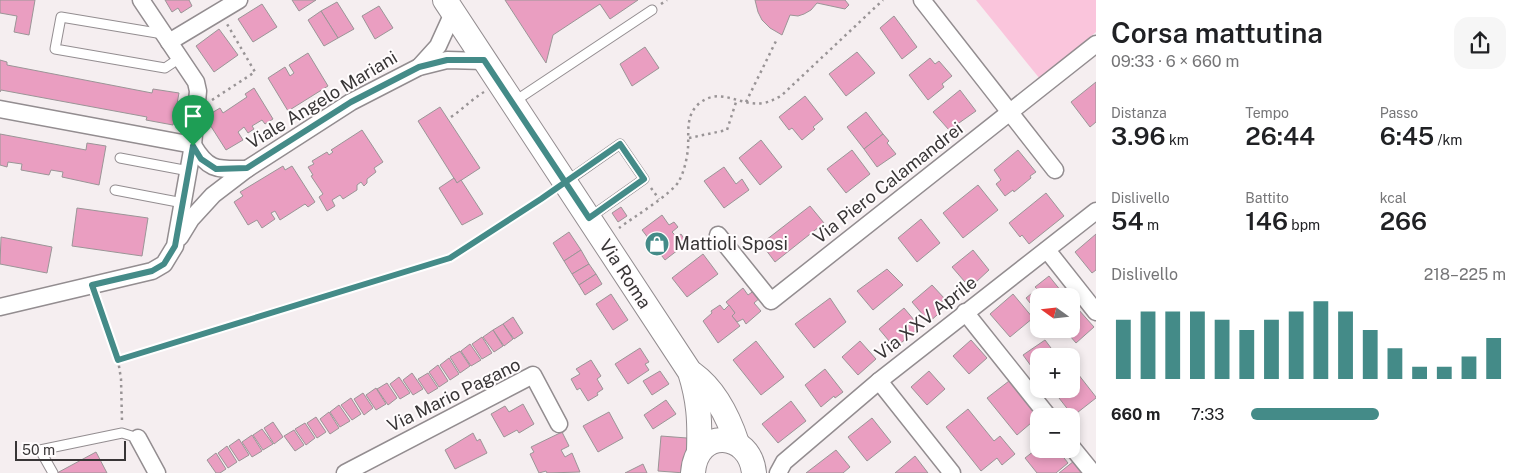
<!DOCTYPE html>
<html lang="it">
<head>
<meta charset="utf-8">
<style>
	:root { --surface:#fff; --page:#f6f6f6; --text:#202124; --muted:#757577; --accent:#448b88 }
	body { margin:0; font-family:"Public Sans",sans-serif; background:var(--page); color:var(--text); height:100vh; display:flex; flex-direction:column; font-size:19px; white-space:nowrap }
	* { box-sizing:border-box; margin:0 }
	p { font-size:16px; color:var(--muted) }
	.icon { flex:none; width:28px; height:28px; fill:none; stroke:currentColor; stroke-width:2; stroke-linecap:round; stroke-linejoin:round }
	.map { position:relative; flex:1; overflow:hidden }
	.side { display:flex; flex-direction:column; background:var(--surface); width:425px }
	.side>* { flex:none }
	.needle { width:32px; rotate:285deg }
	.fabs { position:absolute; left:1030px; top:288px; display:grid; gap:10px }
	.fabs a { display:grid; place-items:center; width:50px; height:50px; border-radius:10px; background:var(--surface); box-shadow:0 2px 8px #0003; font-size:25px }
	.scale { position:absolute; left:15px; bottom:12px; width:111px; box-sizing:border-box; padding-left:5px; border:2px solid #383536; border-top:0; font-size:14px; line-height:18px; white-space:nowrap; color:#383536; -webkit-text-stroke:4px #fffcfd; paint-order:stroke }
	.pin { position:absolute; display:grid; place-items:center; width:42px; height:42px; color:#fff; margin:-51px -21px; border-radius:50% 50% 50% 0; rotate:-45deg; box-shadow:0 0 5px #0007 }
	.pin .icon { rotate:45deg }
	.round { display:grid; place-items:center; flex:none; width:52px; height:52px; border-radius:15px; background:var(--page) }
	.overview { display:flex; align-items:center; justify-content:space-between; height:85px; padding:0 15px }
	h1 { font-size:28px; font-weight:600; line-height:38px }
	.stats { display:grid; grid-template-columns:repeat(3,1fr); gap:8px; height:85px; padding:5px 15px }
	.stats div { display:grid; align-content:center }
	.stats b { font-size:25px; font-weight:600 }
	.stats small { font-size:14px; font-weight:400 }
	.stats p { font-size:14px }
	.chart { height:140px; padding:10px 15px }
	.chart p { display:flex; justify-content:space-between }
	.chart svg { width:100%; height:90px; margin-top:5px; stroke:var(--accent); stroke-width:6 }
	ul { padding:0 15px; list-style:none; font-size:16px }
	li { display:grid; grid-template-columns:80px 60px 1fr; align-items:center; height:38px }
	li i { height:12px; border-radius:6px; background:var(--accent) }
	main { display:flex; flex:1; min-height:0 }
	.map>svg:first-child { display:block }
	.green { fill:#fac5dc }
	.building { fill:#ea9ec1; stroke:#9b9597 }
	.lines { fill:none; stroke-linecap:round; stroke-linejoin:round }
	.lane-casing { stroke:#938d90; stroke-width:11 }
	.street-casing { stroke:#938d90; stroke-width:19 }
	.secondary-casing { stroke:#938d90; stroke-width:26 }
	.path { stroke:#999496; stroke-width:2.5; stroke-dasharray:2.5 4; stroke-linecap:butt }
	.lane { stroke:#fff; stroke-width:9 }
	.street { stroke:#fff; stroke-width:16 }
	.secondary { stroke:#fff; stroke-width:24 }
	.route-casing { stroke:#fff; stroke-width:10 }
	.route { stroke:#448b88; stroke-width:6 }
	.labels { text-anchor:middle; stroke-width:4; stroke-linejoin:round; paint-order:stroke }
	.street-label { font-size:18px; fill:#383536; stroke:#fffcfd }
	.poi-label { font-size:18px; fill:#383536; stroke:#fffcfd; text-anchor:start }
</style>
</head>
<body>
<main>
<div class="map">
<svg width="1096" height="473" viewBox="0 0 1096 473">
	<rect width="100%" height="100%" fill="#f5eef0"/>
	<path class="green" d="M976 0H1096V32L1040 79Z"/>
	<g class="building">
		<path d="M0 0H35L29 35 14 32 17 16 0 13Z"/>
		<path d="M165 0H189L192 6 181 13 178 8 172 12Z"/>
		<path d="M292 0H316L299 11Z"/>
		<path d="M505 0H638L610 19 600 4 553 35 546 63Z"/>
		<path d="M755 0H845L849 5 845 9 817 3 811 10 804 14 798 16 790 15 782 35 770 28 762 20 758 12Z"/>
		<path d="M337 2 354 29 338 38 321 11Z"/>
		<path d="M262 4 277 27 253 42 238 19Z"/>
		<path d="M379 6 393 28 375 39 362 16Z"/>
		<path d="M321 11 338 38 324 46 308 20Z"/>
		<path d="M894 16 917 47 902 59 880 28Z"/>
		<path d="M219 29 238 55 214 72 196 46Z"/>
		<path d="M645 47 659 68 632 86 620 64Z"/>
		<path d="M857 52 875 73 846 96 829 74Z"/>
		<path d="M308 53 328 86 288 111 268 78 285 67 290 76 294 73 289 65Z"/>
		<path d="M930 58 935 64 939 61 952 76 942 84 944 87 928 100 909 75Z"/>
		<path d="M0 60 7 62V65L152 93 153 89 179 93 173 125 146 120 147 117 1 90 0 92Z"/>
		<path d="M1096 82V122L1090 127 1071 102Z"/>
		<path d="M254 88 273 119 265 124 262 120 252 126 254 129 248 133 244 127 238 132 243 140 226 150 205 117 220 108 223 113 247 97 245 94Z"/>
		<path d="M960 90 976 111 949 130 933 112Z"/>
		<path d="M805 96 823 119 813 127 815 129 802 140 792 128 789 130 779 117Z"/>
		<path d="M440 107 480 168 457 183 418 121Z"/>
		<path d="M866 112 883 134 864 149 847 127Z"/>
		<path d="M362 130 383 162 374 168 376 172 367 179V183L364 186 361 182 357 185V190L343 199 340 195 332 200 335 206 327 211 319 197 323 194 311 176 313 175 308 167 314 164 312 161 327 152 329 155 333 152 331 150Z"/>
		<path d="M0 134 86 150 87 143 106 146 99 185 62 177 63 172 51 170 49 175 21 170 22 164 8 162 7 167 0 165Z"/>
		<path d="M883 134 889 141 887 143 896 154 877 167 864 149Z"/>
		<path d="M761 140 782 167 760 185 739 158Z"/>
		<path d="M852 150 870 174 846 193 827 169Z"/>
		<path d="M1018 150 1036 172 1030 176 1031 178 1014 192 1013 190 1005 196 996 184 1001 180 994 170Z"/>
		<path d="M283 166 285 170 292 166 315 202 308 207 305 204 280 220 275 211 271 213 275 219 262 228 257 220 248 225 234 202 243 196 240 192Z"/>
		<path d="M724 167 736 184 742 179 749 190 724 208 704 181Z"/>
		<path d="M454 178 457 183 461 180 483 214 462 225 439 188Z"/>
		<path d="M978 185 998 210 963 238 943 213Z"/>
		<path d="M1046 193 1064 216 1029 244 1022 235 1020 237 1009 223Z"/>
		<path d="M810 206 824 223 775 262 766 250 771 246 766 240Z"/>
		<path d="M621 207 627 216 618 222 612 213Z"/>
		<path d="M77 208 148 218 142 256 72 246Z"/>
		<path d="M662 215 669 225 674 222 678 227 672 232 677 237 681 234 687 243 665 260 642 230Z"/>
		<path d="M921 219 940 243 917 262 898 238Z"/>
		<path d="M569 232 581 250 564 261 553 243Z"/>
		<path d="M1096 234V270L1092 273 1075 252Z"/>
		<path d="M1 237 52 247 47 273 0 264Z"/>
		<path d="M581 250 589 264 572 274 564 261Z"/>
		<path d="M973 250 989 270 975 283 970 278 965 282 952 267Z"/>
		<path d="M703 254 718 274 687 297 672 278Z"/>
		<path d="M589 264 596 274 579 285 572 274Z"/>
		<path d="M887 269 903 285 873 310 857 291Z"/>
		<path d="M596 274 602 284 585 295 579 285Z"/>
		<path d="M1049 276 1065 296H1039V314L1026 298 1037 289 1035 287Z"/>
		<path d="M932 285 945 299 939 304 944 309 929 322 912 302Z"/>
		<path d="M743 288 748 295 755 290 761 297 754 303 761 311 746 324 743 319 737 322 732 316 735 313 726 302Z"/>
		<path d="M611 294 628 320 613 330 596 304Z"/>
		<path d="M1013 294 1033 318 1010 337 990 314Z"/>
		<path d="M830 298 846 322 814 348 795 324Z"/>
		<path d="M720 305 724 310 729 305 735 313 732 316 740 326 718 343 703 321 712 313 711 311Z"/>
		<path d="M904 308 920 327 895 348 879 329Z"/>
		<path d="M1078 309 1094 327 1076 343 1064 329H1071V316Z"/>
		<path d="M513 317 523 333 514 339 503 324Z"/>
		<path d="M503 324 513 339 504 346 493 330Z"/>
		<path d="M493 330 503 346 494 352 483 337Z"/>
		<path d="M482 337 492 353 482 359 472 344Z"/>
		<path d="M971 340 987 358 969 374 953 356Z"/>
		<path d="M1045 340 1057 356H1039V377L1023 355Z"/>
		<path d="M756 341 784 377 761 395 733 360Z"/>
		<path d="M860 341 876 359 858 375 842 357Z"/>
		<path d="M470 344 481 360 471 366 461 351Z"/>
		<path d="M640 348 649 362 645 364 649 370 628 384 615 364Z"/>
		<path d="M460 351 470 366 460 373 450 357Z"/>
		<path d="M449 358 459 374 450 380 440 365Z"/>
		<path d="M591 360 601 376 597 379 603 389 597 393 598 395 588 401 580 388 577 390 571 379 580 374 576 369Z"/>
		<path d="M438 365 448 381 439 387 429 372Z"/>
		<path d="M1071 365 1096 397V398L1073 416 1052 389H1071Z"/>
		<path d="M825 369 843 392 835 398 834 396 821 407 805 385Z"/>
		<path d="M660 371 669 384 652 395 643 381Z"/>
		<path d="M929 371 945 389 927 405 911 387Z"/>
		<path d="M412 373 423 389 413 395 403 380Z"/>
		<path d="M428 373 438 388 428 394 418 379Z"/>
		<path d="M399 377 410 393 400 399 390 384Z"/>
		<path d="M1009 381 1038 417 1017 435 987 398Z"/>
		<path d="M387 383 397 398 388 405 377 389Z"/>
		<path d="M376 388 386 404 376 410 366 395Z"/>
		<path d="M363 393 373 408 364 415 354 399Z"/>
		<path d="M351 398 361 414 352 420 341 405Z"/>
		<path d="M666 400 676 414 653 429 644 415Z"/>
		<path d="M791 401 806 421 778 443 762 424Z"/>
		<path d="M523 404 534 424 519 433 517 430 504 437 491 414 505 406 509 412Z"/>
		<path d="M339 405 350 421 340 427 330 412Z"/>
		<path d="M968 409 994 441 1000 436 1015 454 1002 465 997 458 981 471 946 427Z"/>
		<path d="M329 412 339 428 330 434 320 419Z"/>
		<path d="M609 412 623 438 598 452 583 426Z"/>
		<path d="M316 417 326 432 317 438 307 423Z"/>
		<path d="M872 418 891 442 867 461 848 437Z"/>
		<path d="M273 422 283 437 274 444 264 428Z"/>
		<path d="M305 423 315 438 306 445 295 429Z"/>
		<path d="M262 429 273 444 263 450 253 435Z"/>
		<path d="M294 430 304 445 295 451 284 436Z"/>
		<path d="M562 432 569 446 561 450 565 457 572 453 580 472 547 473 546 471 539 473 530 454 534 452 531 447Z"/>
		<path d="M473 433 477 441 480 439 487 453 455 469 445 450Z"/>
		<path d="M252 435 262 451 252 457 242 442Z"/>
		<path d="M661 436 687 438 685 473 658 471Z"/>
		<path d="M239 439 249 455 239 461 229 446Z"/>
		<path d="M227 446 237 462 228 468 218 453Z"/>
		<path d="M1039 447V449H1057L1068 463 1056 473H1037L1025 458Z"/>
		<path d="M836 450 850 467 843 473H806Z"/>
		<path d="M96 452 107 473H57Z"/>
		<path d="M216 453 226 469 220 473H216L207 460Z"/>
		<path d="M915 456 928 473H895Z"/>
		<path d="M1074 461 1083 473H1059Z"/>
		<path d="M643 464 647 473H625Z"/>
	</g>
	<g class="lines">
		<defs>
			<g id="lane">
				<path d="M163 34 61 17 55 49 165 68 180 58"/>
				<path d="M512 103 652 10"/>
				<path d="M120 158 189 171"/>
				<path d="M566 182 620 144 644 179 589 218"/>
				<path d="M115 190 183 203"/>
				<path d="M53 473 40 450 122 433 138 438"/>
			</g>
			<g id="street">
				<path d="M922 0 1055 170"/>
				<path d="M169 42 239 0"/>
				<path d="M419 67 438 46 453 13"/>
				<path d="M0 109 193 145"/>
				<path d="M193 145C209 172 218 169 247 169"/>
				<path d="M718 235 771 301 1096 44"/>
				<path d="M180 237 191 219 213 195 247 169 351 102 419 67 447 60 484 61"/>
				<path d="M1047 250 1096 312"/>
				<path d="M0 307 152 271 164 264 175 246 193 145 198 91 196 82 141 0"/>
				<path d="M965 312 1048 416"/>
				<path d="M879 381 952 473"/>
				<path d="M138 438 157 473"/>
				<path d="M1071 446 1093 473"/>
				<path d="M345 473 533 375 559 424"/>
				<path d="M778 473 784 462 879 381 1096 211"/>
			</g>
			<g id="secondary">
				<path d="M445 0 690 372C699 400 700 421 699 451"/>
				<path d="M693 374C715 390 729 419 737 443"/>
				<path d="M693 473C696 427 750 431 754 473"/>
			</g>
		</defs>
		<use href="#lane" class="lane-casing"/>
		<use href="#street" class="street-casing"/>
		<use href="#secondary" class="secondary-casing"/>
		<g class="path">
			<path d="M661 4 667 0"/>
			<path d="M212 100 255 72 227 24"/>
			<path d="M746 102 776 41"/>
			<path d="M451 117C463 109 472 99 484 92"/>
			<path d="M689 138 727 130 737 99"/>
			<path d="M651 188 659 199"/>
			<path d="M619 228C632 218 672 194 679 181 684 172 687 159 688 148 689 131 685 114 701 102 722 87 741 107 763 103 770 102 775 99 781 96L883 0"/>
			<path d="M96 298 118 360 121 379 122 421"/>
			<path d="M118 360 450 258 549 194"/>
		</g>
		<use href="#lane" class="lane"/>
		<use href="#street" class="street"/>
		<use href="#secondary" class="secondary"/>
	</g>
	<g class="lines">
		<defs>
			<path id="route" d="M193 146 175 246 164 264 152 271 92 285 118 360 450 258 541 199 620 144 644 179 589 218C554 165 519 113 484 60H447L419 67 351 102 247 168 216 169 201 159 193 146"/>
		</defs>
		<use href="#route" class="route-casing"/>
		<use href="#route" class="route"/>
	</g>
	<defs>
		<symbol id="shop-disc" viewBox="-11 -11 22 22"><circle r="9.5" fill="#448b88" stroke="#fffcfd"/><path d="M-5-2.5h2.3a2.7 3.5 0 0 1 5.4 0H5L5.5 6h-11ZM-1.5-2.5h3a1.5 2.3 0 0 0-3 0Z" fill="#fff"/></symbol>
	</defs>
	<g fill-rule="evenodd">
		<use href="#shop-disc" x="643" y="230" width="28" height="28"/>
	</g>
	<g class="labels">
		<g class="street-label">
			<text transform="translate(322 100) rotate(-31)" y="6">Viale Angelo Mariani</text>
			<text transform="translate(888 183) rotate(-38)" y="6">Via Piero Calamandrei</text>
			<text transform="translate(625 274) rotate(57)" y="6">Via Roma</text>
			<text transform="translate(926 318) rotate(-38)" y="6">Via XXV Aprile</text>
			<text transform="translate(454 395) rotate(-26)" y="6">Via Mario Pagano</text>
		</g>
		<g class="poi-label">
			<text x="674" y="250">Mattioli Sposi</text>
		</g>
	</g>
</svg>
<div class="fabs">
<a><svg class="needle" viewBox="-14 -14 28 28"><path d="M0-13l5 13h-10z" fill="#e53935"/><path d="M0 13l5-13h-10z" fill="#757577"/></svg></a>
<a>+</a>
<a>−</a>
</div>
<div class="scale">50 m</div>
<div class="pin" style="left:193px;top:146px;background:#1e9e55"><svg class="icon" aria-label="arrive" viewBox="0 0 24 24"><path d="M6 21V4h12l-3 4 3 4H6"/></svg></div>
</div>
<section class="side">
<div class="overview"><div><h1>Corsa mattutina</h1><p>09:33 · 6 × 660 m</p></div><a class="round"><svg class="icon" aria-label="share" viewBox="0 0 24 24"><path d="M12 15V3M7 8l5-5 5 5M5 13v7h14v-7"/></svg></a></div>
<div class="stats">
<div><p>Distanza</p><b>3.96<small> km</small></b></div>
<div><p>Tempo</p><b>26:44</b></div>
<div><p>Passo</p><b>6:45<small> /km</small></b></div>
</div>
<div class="stats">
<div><p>Dislivello</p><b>54<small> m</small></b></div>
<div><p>Battito</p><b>146<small> bpm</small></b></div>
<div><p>kcal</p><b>266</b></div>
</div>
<div class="chart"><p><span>Dislivello</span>218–225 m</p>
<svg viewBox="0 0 160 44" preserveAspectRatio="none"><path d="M5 44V15M15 44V11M25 44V11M35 44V11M45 44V15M55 44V20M65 44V15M75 44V11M85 44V6M95 44V11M105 44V20M115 44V29M125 44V38M135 44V38M145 44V33M155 44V24"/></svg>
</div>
<ul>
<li><b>660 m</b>7:33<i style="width:50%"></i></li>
</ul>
</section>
</main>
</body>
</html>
